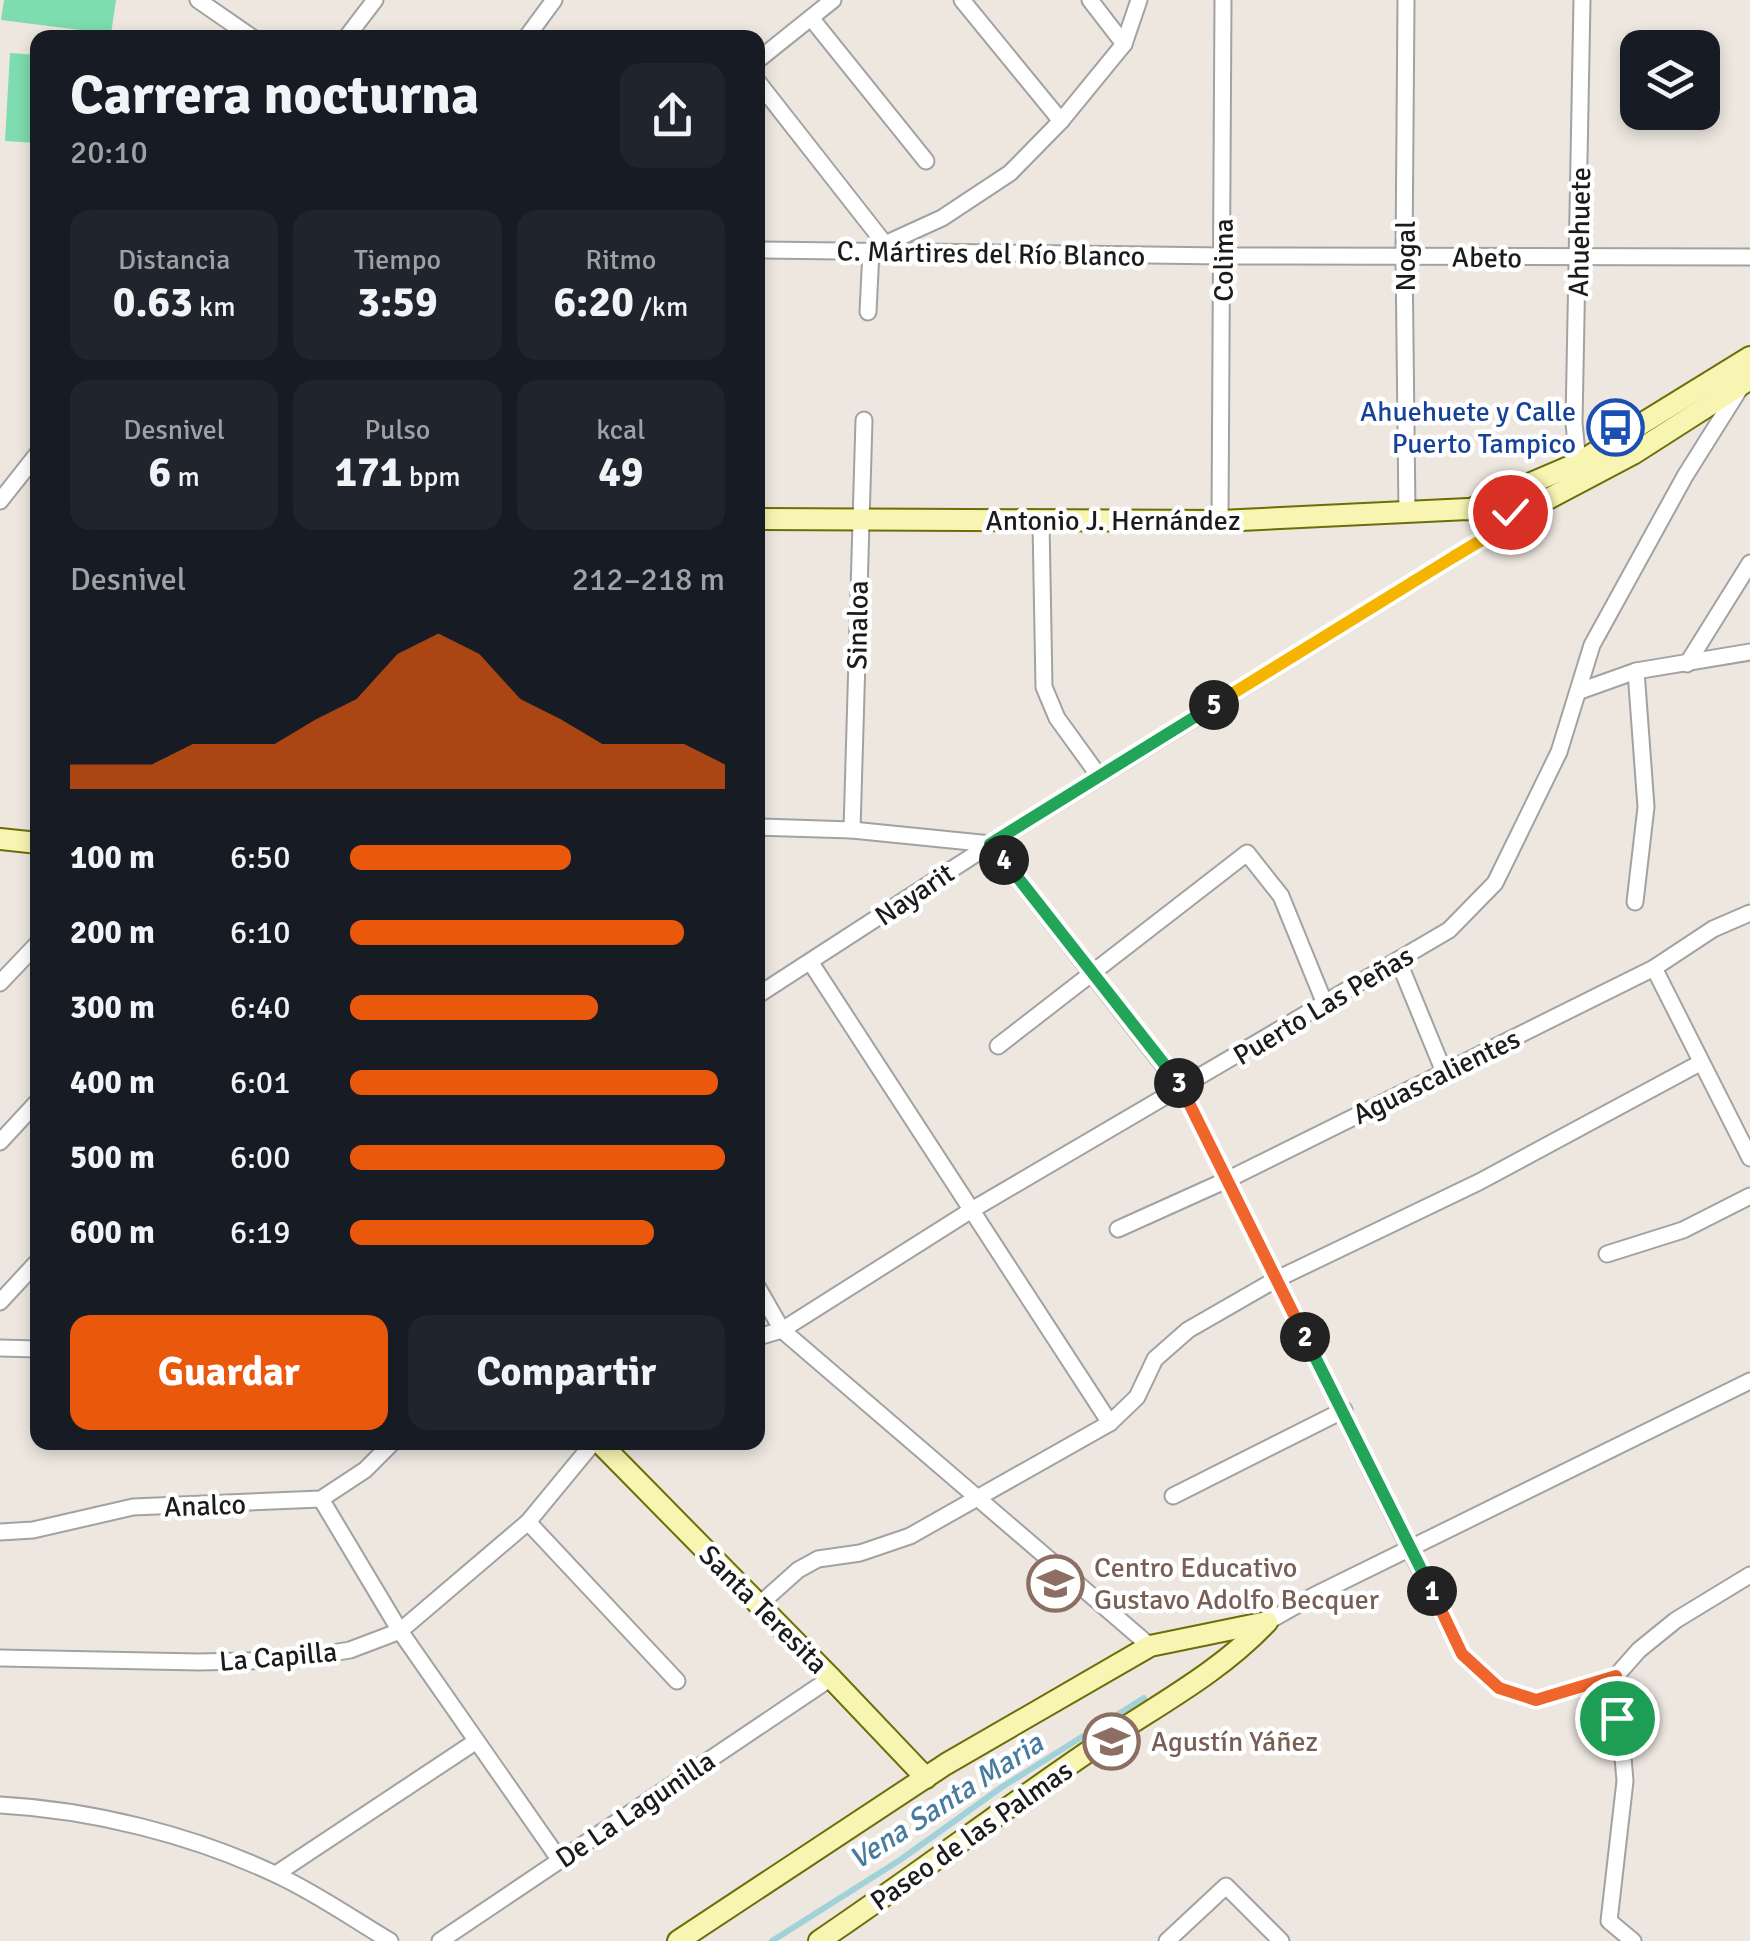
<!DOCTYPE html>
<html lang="es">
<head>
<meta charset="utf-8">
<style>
	:root { --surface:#171b24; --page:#20242c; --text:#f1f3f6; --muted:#9ea1a6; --accent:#ea580c }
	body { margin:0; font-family:Signika,sans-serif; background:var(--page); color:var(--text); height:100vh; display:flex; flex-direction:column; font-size:38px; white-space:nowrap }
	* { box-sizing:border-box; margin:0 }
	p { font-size:32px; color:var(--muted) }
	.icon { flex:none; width:55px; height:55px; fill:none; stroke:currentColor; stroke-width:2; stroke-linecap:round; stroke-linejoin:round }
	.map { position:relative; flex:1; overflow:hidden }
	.side { position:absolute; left:30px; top:30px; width:735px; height:1420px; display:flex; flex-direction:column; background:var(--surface); border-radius:20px; box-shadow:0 5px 15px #0003 }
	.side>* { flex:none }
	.tools { position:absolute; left:1620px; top:30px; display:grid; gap:20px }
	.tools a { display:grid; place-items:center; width:100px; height:100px; border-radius:20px; background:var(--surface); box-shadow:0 5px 15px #0003; font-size:50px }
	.pin { position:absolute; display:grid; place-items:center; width:85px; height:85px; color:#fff; margin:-42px; border:5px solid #fff; border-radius:50%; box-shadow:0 2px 10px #0007 }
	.km { position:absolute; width:50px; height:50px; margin:-25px; border-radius:50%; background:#222; color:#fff; font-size:28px; line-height:50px; text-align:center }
	.round { display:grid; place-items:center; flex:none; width:105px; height:105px; border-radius:20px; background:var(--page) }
	.headline { display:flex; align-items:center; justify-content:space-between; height:170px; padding:0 40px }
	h1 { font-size:55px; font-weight:800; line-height:75px }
	.metrics { display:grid; grid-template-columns:repeat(3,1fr); gap:15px; height:170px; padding:10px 40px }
	.metrics div { display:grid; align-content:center; border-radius:20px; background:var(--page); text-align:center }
	.metrics b { font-size:42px; font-weight:800 }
	.metrics small { font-size:28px; font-weight:400 }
	.metrics p { font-size:28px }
	.chart { height:280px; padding:20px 40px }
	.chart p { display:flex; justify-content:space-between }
	.chart svg { width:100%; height:180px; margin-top:10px; fill:var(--accent); opacity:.7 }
	.cta { display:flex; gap:20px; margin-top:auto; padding:20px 40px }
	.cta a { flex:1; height:115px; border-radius:20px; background:var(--accent); color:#fff; font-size:40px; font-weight:800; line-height:115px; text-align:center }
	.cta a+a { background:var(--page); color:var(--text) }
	ul { padding:0 40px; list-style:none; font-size:32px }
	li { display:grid; grid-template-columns:160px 120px 1fr; align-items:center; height:75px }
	li i { height:25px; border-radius:12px; background:var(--accent) }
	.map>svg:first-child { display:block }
	.pitch { fill:#7edcaf }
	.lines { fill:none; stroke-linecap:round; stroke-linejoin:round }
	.stream { stroke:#a1d2da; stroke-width:6 }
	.street-casing { stroke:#a2a2a2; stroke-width:19 }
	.secondary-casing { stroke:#6c6e06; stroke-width:24 }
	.street { stroke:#fff; stroke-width:15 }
	.secondary { stroke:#f8f5b3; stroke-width:20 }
	.split-1-casing { stroke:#fff; stroke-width:20 }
	.split-2-casing { stroke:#fff; stroke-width:20 }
	.split-3-casing { stroke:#fff; stroke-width:20 }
	.split-4-casing { stroke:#fff; stroke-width:20 }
	.split-5-casing { stroke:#fff; stroke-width:20 }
	.split-6-casing { stroke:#fff; stroke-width:20 }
	.split-7-casing { stroke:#fff; stroke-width:20 }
	.split-1 { stroke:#f0652b; stroke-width:12 }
	.split-2 { stroke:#22a559; stroke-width:12 }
	.split-3 { stroke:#f0652b; stroke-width:12 }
	.split-4 { stroke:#22a559; stroke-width:12 }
	.split-5 { stroke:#22a559; stroke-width:12 }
	.split-6 { stroke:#f5b400; stroke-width:12 }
	.split-7 { stroke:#f5b400; stroke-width:12 }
	.labels { text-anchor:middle; stroke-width:9; stroke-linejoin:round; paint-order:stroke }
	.street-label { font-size:28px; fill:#1b1b1b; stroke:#fff }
	.transit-label { font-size:28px; fill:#164399; stroke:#fff; text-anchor:end }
	.education-label { font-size:28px; fill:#785e54; stroke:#fff; text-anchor:start }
	.water-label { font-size:30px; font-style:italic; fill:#477ba0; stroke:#fff }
</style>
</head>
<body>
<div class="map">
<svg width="1750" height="1941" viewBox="0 0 1750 1941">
	<rect width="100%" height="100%" fill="#ede7e0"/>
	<g class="pitch">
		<path d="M4 0H116L111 34 1 20Z"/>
		<path d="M10 53 37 55V143L5 141Z"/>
	</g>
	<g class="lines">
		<path class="stream" d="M772 1941 900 1860 1002 1787 1144 1698"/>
		<defs>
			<g id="street">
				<path d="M198 0 253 38"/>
				<path d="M962 0 1061 121"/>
				<path d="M1090 0 1124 44"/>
				<path d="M1406 0 1404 255 1407 513"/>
				<path d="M811 18 926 161"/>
				<path d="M346 38 375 0"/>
				<path d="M526 38 554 0"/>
				<path d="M758 60 833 0"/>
				<path d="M758 82 885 244"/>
				<path d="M874 249 942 218 1010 173 1061 121 1124 44 1139 0"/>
				<path d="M758 250 1224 256 1750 257"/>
				<path d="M868 312 871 251"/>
				<path d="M1578 463 1574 423 1582 0"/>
				<path d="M0 501 38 453"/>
				<path d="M1220 521 1223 0"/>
				<path d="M1041 522 1044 687 1057 718 1099 776"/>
				<path d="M1687 664 1750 563"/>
				<path d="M1580 691 1636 671 1750 652"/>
				<path d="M758 827 852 830 991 844 1182 1089 1462 1654 1499 1688 1535 1700 1616 1676 1639 1650 1676 1620 1750 1575"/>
				<path d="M852 830 864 420"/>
				<path d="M1635 902 1646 807 1636 671"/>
				<path d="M1398 960 1444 1072"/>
				<path d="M1654 968 1750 1158"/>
				<path d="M0 983 38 943"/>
				<path d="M758 995 991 844 1485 538 1510 511 1509 503"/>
				<path d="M998 1046 1247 853 1281 896 1325 1004"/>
				<path d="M0 1142 38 1101"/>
				<path d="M1118 1229 1229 1179 1654 968 1713 929 1750 913"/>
				<path d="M1607 1254 1683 1230 1750 1196"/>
				<path d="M758 1288 782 1330 1150 1646"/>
				<path d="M0 1302 38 1261"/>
				<path d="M758 1337 782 1330 970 1211 1449 930 1495 883 1559 752 1592 645 1685 476 1739 390"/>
				<path d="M0 1348 38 1349"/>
				<path d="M1110 1423 1137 1397 1155 1359 1188 1330 1275 1280 1479 1182 1700 1063"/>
				<path d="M1173 1496 1344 1410"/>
				<path d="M321 1499 400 1631 559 1859"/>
				<path d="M528 1522 677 1681"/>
				<path d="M0 1532 33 1530 133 1507 321 1499 365 1470 393 1442"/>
				<path d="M760 1604 798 1570 818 1559 860 1553 910 1536 1110 1423 811 963"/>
				<path d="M1267 1622 1315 1595 1750 1381"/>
				<path d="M0 1658 199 1662 289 1660 350 1650 400 1631 528 1522 594 1442"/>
				<path d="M1616 1676 1625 1781 1609 1921 1633 1941"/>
				<path d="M0 1805C92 1810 193 1835 277 1875 316 1893 353 1919 390 1941"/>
				<path d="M276 1874 475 1742"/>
				<path d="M440 1941 831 1678"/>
				<path d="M1167 1941 1226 1886 1281 1941"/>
			</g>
			<g id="secondary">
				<path d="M1475 507 1578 463 1750 357"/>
				<path d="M758 519 1220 521 1468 509 1510 511 1542 502 1633 454 1750 379"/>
				<path d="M0 839 38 843"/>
				<path d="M599 1442 831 1678 926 1778"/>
				<path d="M678 1941 946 1764 1150 1646 1267 1622"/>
				<path d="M819 1941C914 1877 1006 1807 1101 1743 1159 1704 1219 1673 1267 1622"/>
			</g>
		</defs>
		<use href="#street" class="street-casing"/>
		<use href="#secondary" class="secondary-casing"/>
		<use href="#street" class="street"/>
		<use href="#secondary" class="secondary"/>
	</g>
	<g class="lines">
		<defs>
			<path id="split-1" d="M1432 1591 1462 1654 1499 1688 1536 1700 1616 1676 1617 1718"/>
			<path id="split-2" d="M1305 1337 1432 1591"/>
			<path id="split-3" d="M1179 1083 1305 1337"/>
			<path id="split-4" d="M1004 860 1179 1083"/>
			<path id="split-5" d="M1004 860 990 844 1214 705"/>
			<path id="split-6" d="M1214 705 1455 556"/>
			<path id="split-7" d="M1455 556 1485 538 1510 512"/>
		</defs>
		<use href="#split-1" class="split-1-casing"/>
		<use href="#split-2" class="split-2-casing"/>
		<use href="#split-3" class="split-3-casing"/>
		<use href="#split-4" class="split-4-casing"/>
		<use href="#split-5" class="split-5-casing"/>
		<use href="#split-6" class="split-6-casing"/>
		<use href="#split-7" class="split-7-casing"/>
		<use href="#split-1" class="split-1"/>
		<use href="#split-2" class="split-2"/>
		<use href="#split-3" class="split-3"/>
		<use href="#split-4" class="split-4"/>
		<use href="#split-5" class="split-5"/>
		<use href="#split-6" class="split-6"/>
		<use href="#split-7" class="split-7"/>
	</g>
	<defs>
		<symbol id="bus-ring" viewBox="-11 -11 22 22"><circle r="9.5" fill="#fff" stroke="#1a4fb4" stroke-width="1.5"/><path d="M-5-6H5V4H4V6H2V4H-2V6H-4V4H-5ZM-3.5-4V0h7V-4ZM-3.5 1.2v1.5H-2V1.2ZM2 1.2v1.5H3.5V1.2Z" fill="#1a4fb4"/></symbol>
		<symbol id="school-ring" viewBox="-11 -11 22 22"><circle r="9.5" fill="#fff" stroke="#8d6e63" stroke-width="1.5"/><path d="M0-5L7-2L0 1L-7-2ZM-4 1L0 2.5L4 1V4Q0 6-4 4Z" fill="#8d6e63"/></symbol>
	</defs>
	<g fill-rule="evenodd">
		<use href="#bus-ring" x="1584" y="396" width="63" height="63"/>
		<use href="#school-ring" x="1024" y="1552" width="63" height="63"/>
		<use href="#school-ring" x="1080" y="1710" width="63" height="63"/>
	</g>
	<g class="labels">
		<g class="street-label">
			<text transform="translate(1579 232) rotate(-89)" y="10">Ahuehuete</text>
			<text transform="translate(991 253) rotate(1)" y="10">C. Mártires del Río Blanco</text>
			<text transform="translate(1405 256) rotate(-90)" y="10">Nogal</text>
			<text transform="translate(1487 257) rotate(1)" y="10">Abeto</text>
			<text transform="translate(1223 260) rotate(-90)" y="10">Colima</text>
			<text x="1113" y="530">Antonio J. Hernández</text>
			<text transform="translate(857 625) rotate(-89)" y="10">Sinaloa</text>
			<text transform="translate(914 894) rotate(-34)" y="10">Nayarit</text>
			<text transform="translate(1323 1005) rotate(-31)" y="10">Puerto Las Peñas</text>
			<text transform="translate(1436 1076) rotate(-26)" y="10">Aguascalientes</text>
			<text transform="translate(205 1505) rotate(-2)" y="10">Analco</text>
			<text transform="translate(764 1609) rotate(45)" y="10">Santa Teresita</text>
			<text transform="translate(278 1656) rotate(-5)" y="10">La Capilla</text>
			<text transform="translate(635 1809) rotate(-34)" y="10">De La Lagunilla</text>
			<text transform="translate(971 1835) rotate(-35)" y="10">Paseo de las Palmas</text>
		</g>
		<g class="transit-label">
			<text x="1576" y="421">Ahuehuete y Calle<tspan x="1576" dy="32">Puerto Tampico</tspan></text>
		</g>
		<g class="education-label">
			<text x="1094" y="1577">Centro Educativo<tspan x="1094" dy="32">Gustavo Adolfo Becquer</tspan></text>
			<text x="1151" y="1751">Agustín Yáñez</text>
		</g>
		<g class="water-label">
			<text transform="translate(946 1801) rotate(-33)" y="10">Vena Santa Maria</text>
		</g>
	</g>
</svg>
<div class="tools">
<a><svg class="icon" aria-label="layers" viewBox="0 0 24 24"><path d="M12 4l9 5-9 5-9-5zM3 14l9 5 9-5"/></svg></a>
</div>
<div class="pin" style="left:1617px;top:1718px;background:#1e9e55"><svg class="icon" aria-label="arrive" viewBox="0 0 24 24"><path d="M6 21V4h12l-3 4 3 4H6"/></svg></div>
<div class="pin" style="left:1510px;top:512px;background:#d93025"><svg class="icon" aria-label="check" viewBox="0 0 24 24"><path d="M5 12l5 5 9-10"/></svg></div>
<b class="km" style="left:1432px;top:1591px">1</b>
<b class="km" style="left:1305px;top:1337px">2</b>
<b class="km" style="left:1179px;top:1083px">3</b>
<b class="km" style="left:1004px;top:860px">4</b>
<b class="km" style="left:1214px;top:705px">5</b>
<section class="side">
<div class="headline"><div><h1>Carrera nocturna</h1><p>20:10</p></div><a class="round"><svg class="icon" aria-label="share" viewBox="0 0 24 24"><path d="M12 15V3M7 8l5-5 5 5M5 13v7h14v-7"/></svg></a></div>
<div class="metrics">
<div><p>Distancia</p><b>0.63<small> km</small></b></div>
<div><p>Tiempo</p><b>3:59</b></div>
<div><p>Ritmo</p><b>6:20<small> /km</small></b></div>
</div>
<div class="metrics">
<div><p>Desnivel</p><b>6<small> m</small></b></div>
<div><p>Pulso</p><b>171<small> bpm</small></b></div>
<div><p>kcal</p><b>49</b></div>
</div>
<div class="chart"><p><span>Desnivel</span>212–218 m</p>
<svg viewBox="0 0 160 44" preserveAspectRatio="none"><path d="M0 44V38L10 38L20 38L30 33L40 33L50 33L60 27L70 22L80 11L90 6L100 11L110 22L120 27L130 33L140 33L150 33L160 38V44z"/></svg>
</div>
<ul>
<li><b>100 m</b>6:50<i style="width:59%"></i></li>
<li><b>200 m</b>6:10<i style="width:89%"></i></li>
<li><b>300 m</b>6:40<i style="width:66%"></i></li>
<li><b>400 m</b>6:01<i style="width:98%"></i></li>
<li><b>500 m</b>6:00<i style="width:100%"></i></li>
<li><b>600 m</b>6:19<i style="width:81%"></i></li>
</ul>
<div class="cta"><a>Guardar</a><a>Compartir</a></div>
</section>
</div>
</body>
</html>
